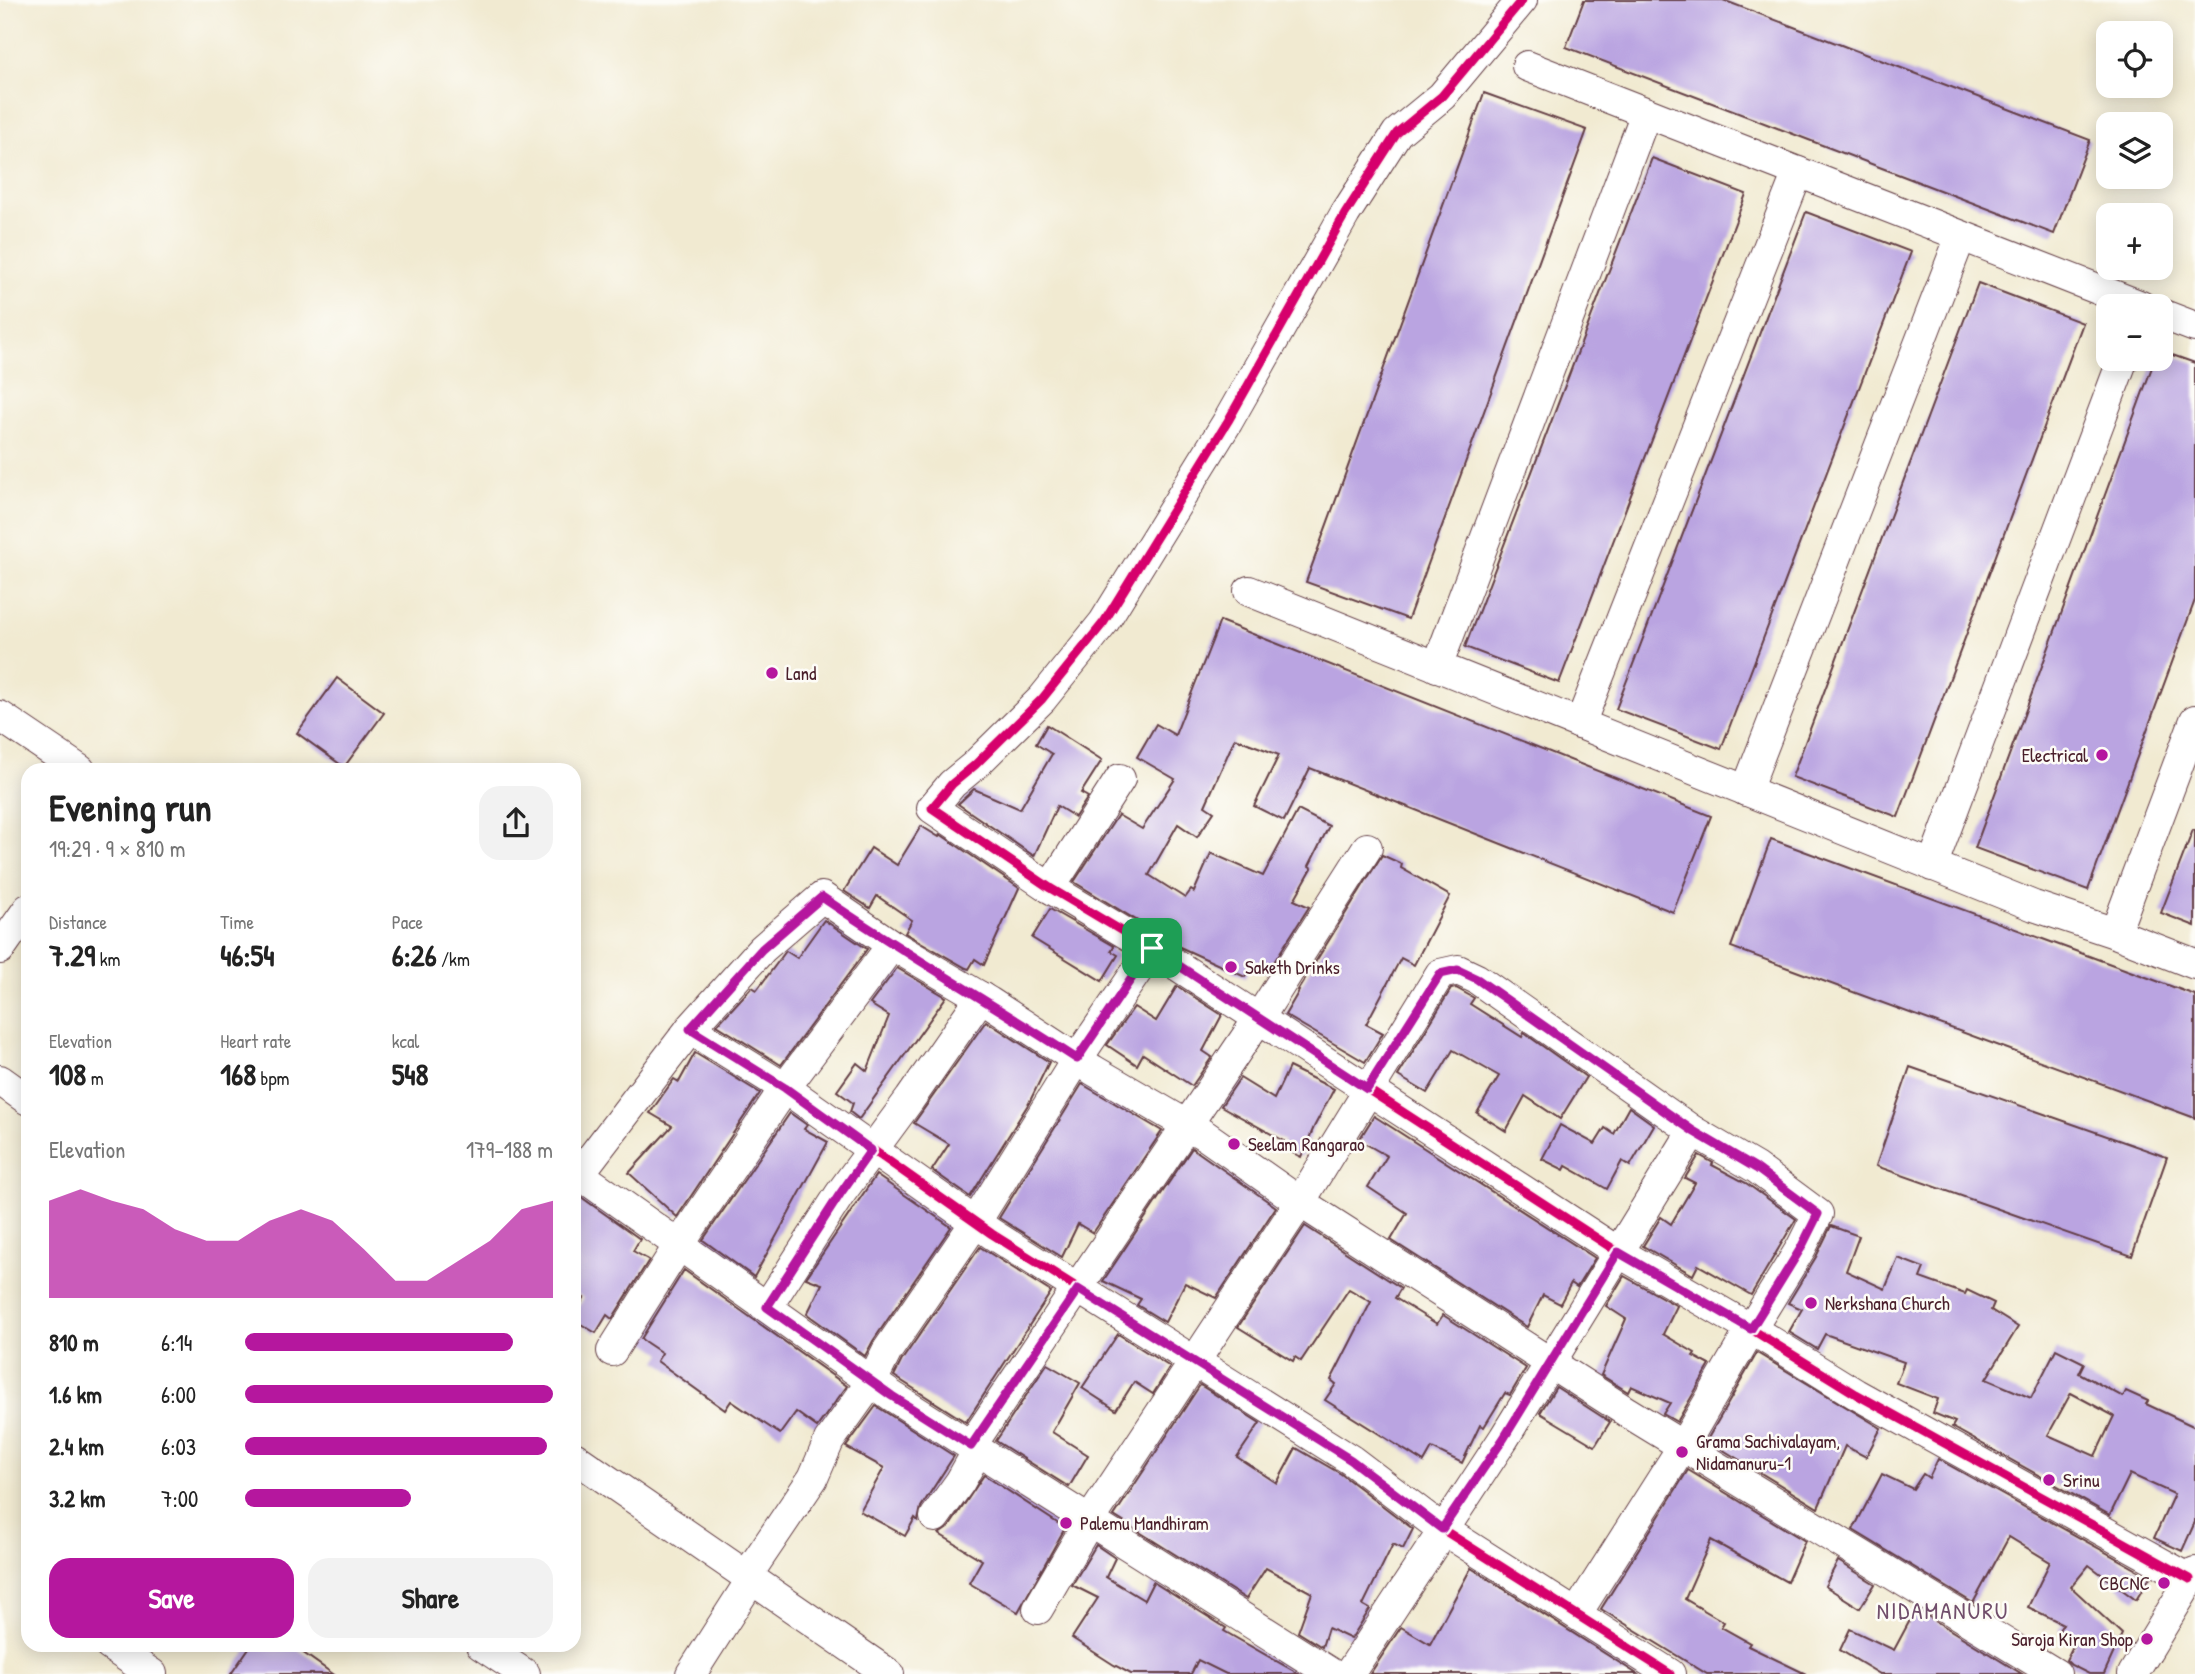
<!DOCTYPE html>
<html lang="en">
<head>
<meta charset="utf-8">
<style>
	:root { --surface:#fff; --page:#f2f2f2; --text:#222; --muted:#767676; --accent:#b5179e }
	body { margin:0; font-family:"Patrick Hand",sans-serif; background:var(--page); color:var(--text); height:100vh; display:flex; flex-direction:column; font-size:26px; white-space:nowrap }
	* { box-sizing:border-box; margin:0 }
	p { font-size:23px; color:var(--muted) }
	.icon { flex:none; width:38px; height:38px; fill:none; stroke:currentColor; stroke-width:2; stroke-linecap:round; stroke-linejoin:round }
	.map { position:relative; flex:1; overflow:hidden }
	.side { position:absolute; left:21px; top:763px; width:560px; height:889px; display:flex; flex-direction:column; background:var(--surface); border-radius:21px; box-shadow:0 4px 18px #0003 }
	.side>* { flex:none }
	.tools { position:absolute; left:2096px; top:21px; display:grid; gap:14px }
	.tools a { display:grid; place-items:center; width:77px; height:77px; border-radius:14px; background:var(--surface); box-shadow:0 4px 18px #0003; font-size:35px }
	.pin { position:absolute; display:grid; place-items:center; width:60px; height:60px; color:#fff; margin:-30px; border-radius:14px; box-shadow:0 4px 10px #0006 }
	.round { display:grid; place-items:center; flex:none; width:74px; height:74px; border-radius:21px; background:var(--page) }
	.head { display:flex; align-items:center; justify-content:space-between; height:119px; padding:0 28px }
	h1 { font-size:38px; font-weight:700; line-height:52px }
	.metrics { display:grid; grid-template-columns:repeat(3,1fr); gap:10px; height:119px; padding:7px 28px }
	.metrics div { display:grid; align-content:center }
	.metrics b { font-size:30px; font-weight:700 }
	.metrics small { font-size:19px; font-weight:400 }
	.metrics p { font-size:19px }
	.chart { height:196px; padding:14px 28px }
	.chart p { display:flex; justify-content:space-between }
	.chart svg { width:100%; height:126px; margin-top:7px; fill:var(--accent); opacity:.7 }
	.primary-button { display:flex; gap:14px; margin-top:auto; padding:14px 28px }
	.primary-button a { flex:1; height:80px; border-radius:21px; background:var(--accent); color:#fff; font-size:28px; font-weight:700; line-height:80px; text-align:center }
	.primary-button a+a { background:var(--page); color:var(--text) }
	ul { padding:0 28px; list-style:none; font-size:23px }
	li { display:grid; grid-template-columns:112px 84px 1fr; align-items:center; height:52px }
	li i { height:18px; border-radius:9px; background:var(--accent) }
	.map>svg:first-child { display:block }
	.building { fill:#baa4e1; fill-rule:evenodd }
	.lines { fill:none; stroke-linecap:round; stroke-linejoin:round }
	.minor-casing { stroke:#633d44; stroke-width:32 }
	.minor { stroke:#fff; stroke-width:30 }
	.cycleway-casing { stroke:#fdfcf7; stroke-width:13 }
	.cycleway { stroke:#d6006c; stroke-width:9 }
	.route-casing { stroke:#fff; stroke-width:14 }
	.route { stroke:#b5179e; stroke-width:9 }
	.poi-dot { fill:#b5179e; stroke:#fdfcf7; stroke-width:2.5 }
	.labels { text-anchor:middle; stroke-width:5; stroke-linejoin:round; paint-order:stroke }
	.poi-label { font-size:19px; fill:#4a1f2b; stroke:#fdfcf7; text-anchor:start }
	.quarter-label { font-size:23px; letter-spacing:2px; fill:#714e6b; stroke:#fdfcf7 }
</style>
</head>
<body>
<div class="map">
<svg width="2195" height="1674" viewBox="0 0 2195 1674">
	<rect width="100%" height="100%" fill="#fdfcf7"/>
	<filter id="ink" filterUnits="userSpaceOnUse"><feTurbulence type="fractalNoise" baseFrequency=".0143" numOctaves="2"/><feDisplacementMap in="SourceGraphic" scale="14" xChannelSelector="R" yChannelSelector="G"/><feConvolveMatrix kernelMatrix="1 2 1 2 8 2 1 2 1" color-interpolation-filters="sRGB"/></filter>
	<filter id="wash" filterUnits="userSpaceOnUse"><feTurbulence type="fractalNoise" baseFrequency=".00686" numOctaves="4" result="noise"/><feDisplacementMap in="SourceGraphic" scale="28" xChannelSelector="R" yChannelSelector="G"/><feGaussianBlur stdDeviation="1.57" result="paint"/><feColorMatrix in="noise" values="0 0 0 0 0 0 0 0 0 0 0 0 0 0 0 0 0 1.4 0 .05"/><feComposite in="paint" operator="in"/></filter>
	<g filter="url(#wash)">
		<rect width="100%" height="100%" fill="#f1ead1"/>
		<g id="blocks">
			<g class="building">
				<path d="M1584 0H1723L2090 140 2054 234 1566 47Z"/>
				<path d="M1484 93 1587 130 1408 619 1306 582Z"/>
				<path d="M1652 158 1746 194 1559 683 1465 647Z"/>
				<path d="M1806 212 1911 252 1721 749 1616 709Z"/>
				<path d="M1978 283 2083 323 1898 817 1792 777Z"/>
				<path d="M2161 351 2195 363V600L2088 890 1975 848 2155 359H2161Z"/>
				<path d="M1220 621 1711 816 1673 912 1310 768 1284 821 1254 806 1279 755 1235 738 1205 806 1214 812 1197 837 1178 824 1149 875 1185 898 1191 890 1194 892 1211 853 1263 876 1298 810 1329 826 1309 866 1312 868 1294 900 1309 907 1267 973 1252 964 1245 977 1182 948 1074 882 1118 815 1142 829 1175 779 1137 757 1156 724 1175 735Z"/>
				<path d="M337 678 384 713 344 767 297 733Z"/>
				<path d="M1047 725 1102 760 1081 793 1088 797 1075 817 1057 806 1034 856 958 804 974 789 1020 809 1052 754 1036 744Z"/>
				<path d="M921 826 939 837 940 834 1019 888 984 965 975 959 969 969 966 968 905 933 912 920 877 896 870 908 844 891 871 848 897 865Z"/>
				<path d="M2193 830H2195V926L2161 913Z"/>
				<path d="M1771 839 2195 995V1118L1731 947Z"/>
				<path d="M1382 855 1402 864 1401 868 1450 896 1414 965 1401 958 1366 1024 1383 1033 1365 1062 1285 1015 1299 991 1298 990Z"/>
				<path d="M1050 909 1114 946 1111 951 1118 955 1102 981 1032 938Z"/>
				<path d="M824 920 867 949 781 1065 717 1025 752 987 757 990 786 951 797 958Z"/>
				<path d="M897 968 946 997 859 1119 850 1112 853 1103 837 1091 857 1063 867 1071 889 1016 870 1004Z"/>
				<path d="M1177 986 1222 1015 1203 1051 1212 1057 1192 1086 1143 1054 1137 1065 1107 1045 1134 1007 1156 1021Z"/>
				<path d="M1456 988 1474 998 1470 1004 1522 1037 1524 1033 1586 1077 1560 1119 1525 1096 1506 1131 1477 1113 1499 1076 1453 1050 1427 1093 1398 1076 1451 989Z"/>
				<path d="M986 1021 1049 1062 1029 1103 970 1197 932 1170 949 1144 914 1123Z"/>
				<path d="M695 1053 760 1093 677 1217 629 1173 672 1126 650 1113 674 1079 679 1082Z"/>
				<path d="M1289 1067 1334 1089 1314 1127 1301 1157 1281 1147 1284 1141 1221 1106 1240 1078 1274 1099Z"/>
				<path d="M1910 1067 2167 1157 2132 1256 1876 1166Z"/>
				<path d="M1082 1084 1162 1131 1093 1233 1078 1224 1062 1257 999 1218Z"/>
				<path d="M1629 1107 1654 1125 1630 1166 1622 1161 1607 1189 1566 1166 1564 1170 1542 1159 1560 1125 1595 1144 1605 1128 1614 1134Z"/>
				<path d="M790 1113 807 1125 804 1129 828 1142 754 1277 703 1240Z"/>
				<path d="M1374 1116 1595 1258 1577 1287 1571 1283 1560 1304 1543 1295 1527 1327 1391 1240 1407 1213 1368 1187 1387 1156 1359 1140Z"/>
				<path d="M1192 1148 1276 1207 1216 1298 1185 1283 1165 1322 1137 1305 1141 1299 1103 1281Z"/>
				<path d="M1699 1155 1713 1163 1712 1165 1746 1183 1796 1219 1751 1295 1698 1265 1693 1275 1643 1246 1661 1217 1671 1224 1695 1183 1685 1178Z"/>
				<path d="M876 1175 951 1227 873 1341 865 1356 807 1314 822 1284 806 1278Z"/>
				<path d="M574 1192 640 1239 633 1251 649 1260 612 1319 607 1315 596 1333 574 1320V1314L584 1298 574 1292Z"/>
				<path d="M1305 1226 1401 1288 1395 1298 1437 1324 1443 1315 1526 1368 1510 1395 1505 1393 1484 1427 1480 1425 1462 1463 1432 1448 1424 1462 1325 1400 1336 1384 1331 1380 1371 1302 1349 1289 1301 1361 1295 1357 1293 1361 1238 1327Z"/>
				<path d="M1831 1226 1859 1236 1846 1271 1885 1289 1898 1258 1924 1268 1920 1278 1965 1294 1967 1290 1994 1303 1991 1310 2018 1327 1986 1379 2031 1398 2056 1349 2084 1363 2079 1373 2123 1397 2126 1391 2148 1401 2146 1404 2195 1427V1522L2182 1551 2154 1538 2174 1494 2130 1474 2110 1515 1952 1427 1955 1422 1933 1413 1938 1399 1896 1383 1904 1362 1825 1334 1817 1349 1789 1332 1802 1309 1788 1303 1816 1257ZM2071 1393 2114 1416 2095 1456 2048 1435Z"/>
				<path d="M980 1247 1051 1292 966 1422 894 1376 902 1360Z"/>
				<path d="M684 1270 847 1386 817 1427 796 1412 780 1434 731 1401 725 1410 657 1361 662 1353 641 1339Z"/>
				<path d="M1624 1276 1677 1306 1663 1334 1695 1353 1693 1356 1710 1365 1677 1422 1663 1414 1670 1403 1631 1386 1628 1392 1601 1375 1626 1319 1606 1306Z"/>
				<path d="M1118 1334 1170 1367 1153 1394 1134 1382 1116 1410 1082 1388Z"/>
				<path d="M1757 1353 1881 1428 1866 1457 1845 1446 1818 1508 1707 1440Z"/>
				<path d="M1047 1364 1080 1383 1052 1432 1088 1455 1069 1487 996 1441Z"/>
				<path d="M1200 1385 1260 1423 1237 1457 1277 1483 1296 1448 1341 1474 1413 1529 1403 1549 1393 1544 1363 1605 1370 1609 1351 1639 1328 1628 1322 1647 1298 1632 1312 1593 1266 1568 1246 1599 1114 1516Z"/>
				<path d="M1556 1387 1610 1422 1595 1446 1540 1413Z"/>
				<path d="M876 1406 954 1456 921 1507 918 1521 915 1518 905 1536 860 1511 884 1468 846 1447Z"/>
				<path d="M1938 1459 2150 1577 2136 1600 2089 1565 2071 1587 2122 1634 2104 1674H2089L2071 1665 2066 1660 2076 1640 2059 1630 2063 1624 2028 1607 2050 1562 2009 1537 1973 1603 1853 1530 1882 1474 1913 1489 1923 1474 1929 1478Z"/>
				<path d="M1688 1470 1805 1541 1787 1582 1711 1540 1685 1599 1724 1622 1721 1627 1750 1643 1748 1646 1806 1674H1707L1601 1609Z"/>
				<path d="M984 1475 1065 1528 1018 1612 969 1583 982 1560 939 1534 949 1527Z"/>
				<path d="M1096 1545 1115 1558 1106 1577 1144 1600 1153 1582 1226 1628 1224 1631 1299 1674H1226L1198 1660 1191 1674H1131L1114 1665 1072 1638 1098 1598 1072 1585Z"/>
				<path d="M1838 1561 1875 1584 1860 1608 1825 1586Z"/>
				<path d="M1471 1568 1637 1674H1370L1401 1627 1430 1644Z"/>
				<path d="M1916 1609 2022 1674H1880L1840 1650 1850 1629 1894 1650Z"/>
				<path d="M251 1645H292L333 1674H231Z"/>
			</g>
		</g>
	</g>
	<g filter="url(#ink)">
		<use href="#blocks" fill-opacity="0" stroke="#633d44" stroke-width="2"/>
		<g class="lines">
			<defs>
				<g id="minor">
					<path d="M1522 0 1442 96 1397 133 1345 214 1228 421 1104 622 1042 699 975 765 952 784 932 808 1050 888 1152 949 1618 1252 1751 1329 1856 1394 2190 1579"/>
					<path d="M1527 66 2141 306"/>
					<path d="M2161 314 2195 327"/>
					<path d="M1249 591 2034 906 2115 933 2195 964"/>
					<path d="M1437 667 1646 113"/>
					<path d="M0 716 80 770"/>
					<path d="M1580 724 1798 172"/>
					<path d="M1746 791 1961 236"/>
					<path d="M1932 866 2123 359"/>
					<path d="M1050 888 1120 779"/>
					<path d="M2115 933 2195 720"/>
					<path d="M0 949 28 909"/>
					<path d="M690 1029 785 1088 992 1234 1351 1460 1442 1529 1670 1674"/>
					<path d="M0 1080 28 1100"/>
					<path d="M574 1170 579 1174 690 1029 762 949 822 897 892 945 989 1002 1093 1070 1206 1136 1300 1202 1627 1412 2056 1674"/>
					<path d="M579 1174 892 1396 1332 1674"/>
					<path d="M767 1307 840 1194 910 1099 981 997"/>
					<path d="M612 1351 679 1245 785 1088 892 945"/>
					<path d="M971 1446 1259 1018 1367 848"/>
					<path d="M574 1457 889 1674"/>
					<path d="M935 1517 960 1482 978 1450"/>
					<path d="M746 1577 813 1478 829 1441 872 1381 887 1351 975 1223 1077 1059 1152 949"/>
					<path d="M1038 1609 1090 1520 1300 1202 1440 974 1458 970 1477 979 1693 1131 1756 1168 1818 1214 1801 1248 1751 1329 1683 1446 1577 1613"/>
					<path d="M109 1645 152 1674"/>
					<path d="M481 1645 525 1674"/>
					<path d="M691 1674 751 1580"/>
					<path d="M1349 1674 1504 1438 1693 1131"/>
					<path d="M2133 1674 2195 1572"/>
				</g>
			</defs>
			<use href="#minor" class="minor-casing"/>
			<use href="#minor" class="minor"/>
			<defs>
				<g id="cycleway">
					<path d="M1522 0 1442 96 1397 133 1345 214 1228 421 1104 622 1042 699 975 765 952 784 932 808 1050 888 1152 949 1618 1252 1751 1329 1856 1394 2190 1579"/>
					<path d="M690 1029 785 1088 992 1234 1351 1460 1442 1529 1670 1674"/>
				</g>
			</defs>
			<use href="#cycleway" class="cycleway-casing"/>
			<use href="#cycleway" class="cycleway"/>
		</g>
	</g>
	<g class="lines" filter="url(#ink)">
		<defs>
			<path id="route" d="M822 897C905 954 993 1004 1077 1059L1152 948 1367 1089 1440 974 1458 970 1477 979 1693 1131 1756 1168 1818 1214 1801 1248 1751 1329 1618 1252 1504 1438 1442 1529 1351 1460 1078 1289 971 1446 892 1396 767 1307 840 1194 871 1150 785 1088 690 1029 762 949Z"/>
		</defs>
		<use href="#route" class="route-casing"/>
		<use href="#route" class="route"/>
	</g>
	<g class="poi-dot">
		<circle cx="772" cy="673" r="7"/>
		<circle cx="2102" cy="755" r="7"/>
		<circle cx="1231" cy="967" r="7"/>
		<circle cx="1234" cy="1144" r="7"/>
		<circle cx="1811" cy="1303" r="7"/>
		<circle cx="1682" cy="1452" r="7"/>
		<circle cx="2049" cy="1480" r="7"/>
		<circle cx="1066" cy="1523" r="7"/>
		<circle cx="2164" cy="1583" r="7"/>
		<circle cx="2147" cy="1639" r="7"/>
	</g>
	<g class="labels">
		<g class="poi-label">
			<text x="786" y="680">Land</text>
			<text x="2088" y="762" text-anchor="end">Electrical</text>
			<text x="1245" y="974">Saketh Drinks</text>
			<text x="1248" y="1151">Seelam Rangarao</text>
			<text x="1825" y="1310">Nerkshana Church</text>
			<text x="1696" y="1448">Grama Sachivalayam,<tspan x="1696" dy="22">Nidamanuru-1</tspan></text>
			<text x="2063" y="1487">Srinu</text>
			<text x="1080" y="1530">Palemu Mandhiram</text>
			<text x="2150" y="1590" text-anchor="end">CBCNC</text>
			<text x="2133" y="1646" text-anchor="end">Saroja Kiran Shop</text>
		</g>
		<g class="quarter-label">
			<text x="1943" y="1619">NIDAMANURU</text>
		</g>
	</g>
</svg>
<div class="tools">
<a><svg class="icon" aria-label="locate" viewBox="0 0 24 24"><circle cx="12" cy="12" r="6"/><path d="M12 2v4M12 18v4M2 12h4M18 12h4"/></svg></a>
<a><svg class="icon" aria-label="layers" viewBox="0 0 24 24"><path d="M12 4l9 5-9 5-9-5zM3 14l9 5 9-5"/></svg></a>
<a>+</a>
<a>−</a>
</div>
<div class="pin" style="left:1152px;top:948px;background:#1e9e55"><svg class="icon" aria-label="arrive" viewBox="0 0 24 24"><path d="M6 21V4h12l-3 4 3 4H6"/></svg></div>
<section class="side">
<div class="head"><div><h1>Evening run</h1><p>19:29 · 9 × 810 m</p></div><a class="round"><svg class="icon" aria-label="share" viewBox="0 0 24 24"><path d="M12 15V3M7 8l5-5 5 5M5 13v7h14v-7"/></svg></a></div>
<div class="metrics">
<div><p>Distance</p><b>7.29<small> km</small></b></div>
<div><p>Time</p><b>46:54</b></div>
<div><p>Pace</p><b>6:26<small> /km</small></b></div>
</div>
<div class="metrics">
<div><p>Elevation</p><b>108<small> m</small></b></div>
<div><p>Heart rate</p><b>168<small> bpm</small></b></div>
<div><p>kcal</p><b>548</b></div>
</div>
<div class="chart"><p><span>Elevation</span>179–188 m</p>
<svg viewBox="0 0 160 44" preserveAspectRatio="none"><path d="M0 44V10L10 6L20 10L30 13L40 20L50 24L60 24L70 17L80 13L90 17L100 27L110 38L120 38L130 31L140 24L150 13L160 10V44z"/></svg>
</div>
<ul>
<li><b>810 m</b>6:14<i style="width:87%"></i></li>
<li><b>1.6 km</b>6:00<i style="width:100%"></i></li>
<li><b>2.4 km</b>6:03<i style="width:98%"></i></li>
<li><b>3.2 km</b>7:00<i style="width:54%"></i></li>
</ul>
<div class="primary-button"><a>Save</a><a>Share</a></div>
</section>
</div>
</body>
</html>
